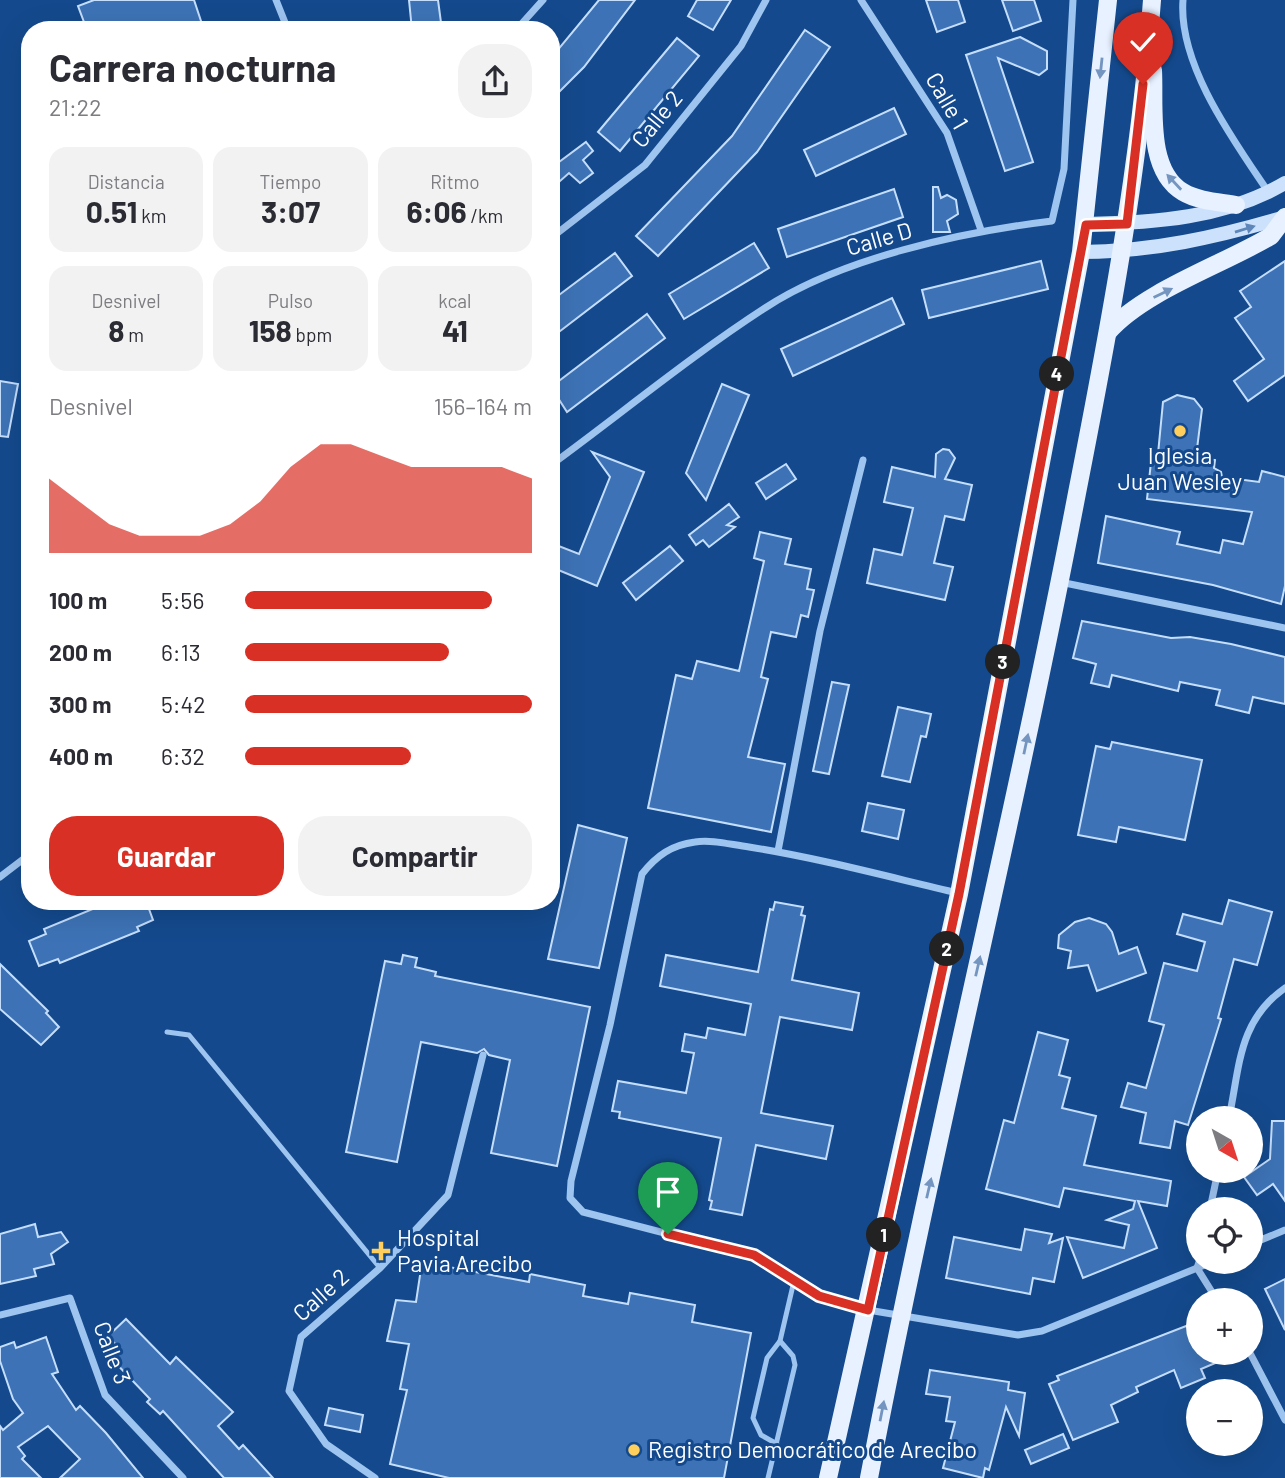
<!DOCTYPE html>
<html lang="es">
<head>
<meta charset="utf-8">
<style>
	:root { --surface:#fff; --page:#f2f2f3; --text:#2b2b33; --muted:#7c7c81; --accent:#d93025 }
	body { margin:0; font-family:Barlow,sans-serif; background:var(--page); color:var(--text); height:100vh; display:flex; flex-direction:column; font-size:26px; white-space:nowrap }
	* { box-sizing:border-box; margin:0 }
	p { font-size:23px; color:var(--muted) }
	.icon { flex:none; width:38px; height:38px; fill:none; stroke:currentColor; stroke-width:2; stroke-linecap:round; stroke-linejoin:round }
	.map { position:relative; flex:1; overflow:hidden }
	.panel { position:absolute; left:21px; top:21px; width:539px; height:889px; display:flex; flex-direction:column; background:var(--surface); border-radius:28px; box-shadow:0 7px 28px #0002 }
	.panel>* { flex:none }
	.needle { width:46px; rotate:141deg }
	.fabs { position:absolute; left:1186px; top:1106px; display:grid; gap:14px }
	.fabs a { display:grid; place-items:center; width:77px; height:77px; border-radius:50%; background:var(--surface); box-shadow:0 7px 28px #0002; font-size:35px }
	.pin { position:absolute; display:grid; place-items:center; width:60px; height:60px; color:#fff; margin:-72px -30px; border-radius:50% 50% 50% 0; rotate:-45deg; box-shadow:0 0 7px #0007 }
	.pin .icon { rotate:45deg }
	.km { position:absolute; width:35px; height:35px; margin:-18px; border-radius:50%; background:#222; color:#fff; font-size:19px; line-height:35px; text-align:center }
	.round { display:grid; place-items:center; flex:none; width:74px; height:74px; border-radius:28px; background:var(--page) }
	.overview { display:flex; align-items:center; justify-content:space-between; height:119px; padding:0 28px }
	h1 { font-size:38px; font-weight:700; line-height:52px }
	.metrics { display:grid; grid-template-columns:repeat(3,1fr); gap:10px; height:119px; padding:7px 28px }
	.metrics div { display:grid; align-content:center; border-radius:18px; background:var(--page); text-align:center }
	.metrics b { font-size:30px; font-weight:700 }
	.metrics small { font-size:19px; font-weight:400 }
	.metrics p { font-size:19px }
	.chart { height:196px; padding:14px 28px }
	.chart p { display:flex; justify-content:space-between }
	.chart svg { width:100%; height:126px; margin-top:7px; fill:var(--accent); opacity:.7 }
	.primary-button { display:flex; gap:14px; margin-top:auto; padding:14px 28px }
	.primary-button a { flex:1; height:80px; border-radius:28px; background:var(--accent); color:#fff; font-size:28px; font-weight:700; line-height:80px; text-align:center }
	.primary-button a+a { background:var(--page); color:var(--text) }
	ul { padding:0 28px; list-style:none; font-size:23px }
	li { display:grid; grid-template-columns:112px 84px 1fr; align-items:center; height:52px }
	li i { height:18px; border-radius:9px; background:var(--accent) }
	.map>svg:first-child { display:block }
	.building { fill:#3d73b6; stroke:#c5defc; stroke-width:2 }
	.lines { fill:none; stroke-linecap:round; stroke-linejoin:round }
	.lane { stroke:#9ec4f0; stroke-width:5 }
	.street { stroke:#9ec4f0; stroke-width:7 }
	.secondary { stroke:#cce1fb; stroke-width:14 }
	.primary { stroke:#e7f1ff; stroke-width:18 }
	.oneway { fill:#7395c0 }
	.oneway2 { fill:#5e86b9 }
	.route-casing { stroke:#fff; stroke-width:14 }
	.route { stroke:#d93025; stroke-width:9 }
	.poi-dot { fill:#ffcf5d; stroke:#144a8d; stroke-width:2.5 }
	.labels { text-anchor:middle; stroke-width:6; stroke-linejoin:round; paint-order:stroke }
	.street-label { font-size:23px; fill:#fff; stroke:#144a8d }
	.poi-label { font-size:23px; fill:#fff; stroke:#144a8d; text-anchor:start }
</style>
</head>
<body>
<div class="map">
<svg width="1285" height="1478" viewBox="0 0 1285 1478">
	<rect width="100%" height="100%" fill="#144a8d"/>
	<g class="building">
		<path d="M94 0H194L204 30H87L78 6Z"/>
		<path d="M409 0H438L442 30H412Z"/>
		<path d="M599 0H635L584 67 551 100V58Z"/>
		<path d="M697 0H731L713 30 688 16Z"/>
		<path d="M926 0H958L965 22 937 32Z"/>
		<path d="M1002 0H1034L1041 21 1013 31Z"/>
		<path d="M805 30 830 47 757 152 658 256 636 236 732 136Z"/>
		<path d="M1020 37 1047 51V69L1039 75 998 58 1033 162 1005 171 966 55Z"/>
		<path d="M677 38 699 56 620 151 598 132Z"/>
		<path d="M894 108 906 134 816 176 804 150Z"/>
		<path d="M586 142 593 151 583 160 593 173 580 183 569 173 551 189V168Z"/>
		<path d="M933 187H938L941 198 947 195 956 200 958 214 947 221 950 232H933Z"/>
		<path d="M894 189 903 217 787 257 778 229Z"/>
		<path d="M754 243 769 268 684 319 669 294Z"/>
		<path d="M615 253 632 276 551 338V301Z"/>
		<path d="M1041 261 1048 289 929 318 922 290Z"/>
		<path d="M1285 261V375L1248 401 1234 381 1264 359 1235 318 1251 307 1240 291Z"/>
		<path d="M892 298 904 324 793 376 781 349Z"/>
		<path d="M647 314 665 338 567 412 551 387Z"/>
		<path d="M0 381 18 384 8 437 0 436Z"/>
		<path d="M722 384 749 395 706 500 686 473Z"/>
		<path d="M1177 395 1194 399 1202 409 1196 457 1215 460 1214 468 1221 472 1222 477 1259 482 1262 471 1285 477V586L1281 604 1213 585 1098 563 1106 516 1180 532 1177 544 1220 553 1223 540 1243 544 1252 512 1147 499 1152 453 1158 454 1163 402Z"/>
		<path d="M943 449 949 450 955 458 945 479 972 485 964 520 945 516 934 563 953 567 945 600 867 583 874 549 902 555 913 508 884 502 892 467 935 477 936 454Z"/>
		<path d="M592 452 644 472 597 586 551 567V543L579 554 610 477Z"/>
		<path d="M786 464 796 479 766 499 756 483Z"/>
		<path d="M729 504 739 517 727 525 735 527 709 547 703 540 696 545 689 535Z"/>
		<path d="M760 532 791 539 785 564 811 569 807 589 814 590 808 617 801 615 796 637 771 632 761 677 768 679 748 757 785 764 771 832 648 808 676 675 692 679 697 661 739 671 764 561 754 558Z"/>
		<path d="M670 546 683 561 636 600 623 583Z"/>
		<path d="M1082 621 1171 638 1190 637 1231 644 1285 657V704L1253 697 1249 713 1216 705 1220 690 1180 682 1178 691 1112 675 1109 687 1091 683 1096 664 1073 658Z"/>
		<path d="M832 682 849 685 829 774 813 771Z"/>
		<path d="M898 707 931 714 926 737 921 736 910 782 882 776Z"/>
		<path d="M1112 742 1202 760 1185 840 1119 827 1116 842 1078 835 1096 746 1110 749Z"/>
		<path d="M868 803 904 810 898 839 862 831Z"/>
		<path d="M578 825 627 838 599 968 548 959Z"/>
		<path d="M1229 900 1272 912 1257 965 1234 959 1218 1018 1221 1019 1188 1125 1175 1121 1170 1148 1140 1143 1146 1113 1121 1107 1128 1083 1146 1088 1164 1025 1149 1021 1164 963 1197 971 1205 942 1177 934 1183 914 1222 924Z"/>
		<path d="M112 901H146L153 920 137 927 139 931 60 963 58 959 39 966 29 941 46 934 44 929Z"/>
		<path d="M775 902 803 907 801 915 805 916 792 980 859 993 852 1030 780 1017 761 1113 833 1126 826 1159 756 1145 742 1215 710 1209 712 1201 709 1200 721 1138 619 1118 620 1112 612 1111 618 1081 686 1093 694 1053 682 1051 685 1034 706 1038 708 1028 745 1035 751 1004 660 986 666 955 758 972 770 909 773 910Z"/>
		<path d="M1089 918 1106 924 1112 932 1119 954 1137 947 1146 973 1097 991 1088 965 1068 968 1071 951 1058 948 1059 935 1075 922Z"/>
		<path d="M403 955 417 958 415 967 436 972 435 976 590 1007 557 1166 491 1153 510 1060 489 1055 484 1049 477 1053 421 1042 397 1162 346 1152 385 961 401 964Z"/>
		<path d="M0 964 48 1011 46 1013 59 1027 41 1045 0 1009Z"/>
		<path d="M1038 1032 1068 1040 1059 1075 1070 1078 1062 1108 1096 1116 1084 1165 1171 1181 1167 1206 1138 1201 1157 1248 1083 1278 1067 1237 1124 1248 1129 1225 1107 1220 1133 1209 1135 1201 1064 1188 1059 1207 986 1189 1004 1120 1014 1123Z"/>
		<path d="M1272 1121H1285V1201L1273 1184 1257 1195 1244 1177 1270 1159Z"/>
		<path d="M35 1224 38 1237 61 1232 68 1242 51 1254 54 1264 34 1269 36 1276 0 1284V1234Z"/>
		<path d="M1025 1229 1052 1234 1049 1243 1063 1238 1054 1282 1033 1278 1030 1294 946 1278 954 1237 1021 1250Z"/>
		<path d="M422 1262 529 1282 530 1274 585 1285 583 1296 628 1304 630 1293 695 1305 692 1322 751 1333 724 1478H449L390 1464 407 1390 400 1389 409 1344 387 1341 396 1300 416 1302Z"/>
		<path d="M1285 1279V1330L1265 1289Z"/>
		<path d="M126 1319 170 1364 176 1357 233 1412 218 1426 239 1449 243 1445 273 1478H224L163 1411 160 1414 147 1402 150 1399 109 1356 118 1347 108 1336Z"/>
		<path d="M1199 1321V1353H1239L1201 1369 1205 1378 1181 1388 1174 1370 1136 1387 1138 1392 1111 1405 1118 1422 1073 1440 1049 1384 1059 1380 1057 1376Z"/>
		<path d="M46 1337 58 1372 52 1374 76 1410 80 1406 106 1433 143 1478H60L80 1459 48 1426 18 1447 25 1456 22 1459 41 1478H0V1426L3 1430 23 1413 13 1399 0 1361V1347L14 1342 16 1348Z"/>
		<path d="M930 1370 1009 1382 1008 1390 1025 1393 1019 1436 1006 1407 989 1470 985 1468 983 1478 943 1468 955 1422 946 1421 950 1397 926 1394Z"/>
		<path d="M329 1408 363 1415 360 1432 325 1425Z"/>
		<path d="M1063 1434 1069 1448 1031 1464 1025 1450Z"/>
	</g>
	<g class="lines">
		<g class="lane">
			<path d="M167 1032 189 1035 380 1268"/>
			<path d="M777 1444 761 1435 753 1418 767 1358 780 1341"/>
			<path d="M768 1478 795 1365 793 1356 780 1341 794 1281"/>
		</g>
		<g class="street">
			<path d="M276 0 288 30"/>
			<path d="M861 0 947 133 981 230"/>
			<path d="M1183 0C1178 65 1234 141 1269 193"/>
			<path d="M516 30 543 0"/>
			<path d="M551 238 645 165 741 46 766 0"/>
			<path d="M551 465C622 413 691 356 765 308 841 258 962 232 1052 221L1064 169 1073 0"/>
			<path d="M1060 582 1285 628"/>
			<path d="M778 851 820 631 863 460"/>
			<path d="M0 877 30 854"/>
			<path d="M958 893C889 877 819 858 749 847 732 845 712 839 695 842 672 845 657 855 642 874L610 1025 571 1181 570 1198 583 1212 754 1256 819 1296 868 1310 1018 1335 1042 1331 1212 1262"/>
			<path d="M1229 1118C1240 1066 1238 1021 1285 988"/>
			<path d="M1210 1209 1218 1171"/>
			<path d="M1251 1244 1285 1230"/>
			<path d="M1199 1262 1197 1268 1217 1300"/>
			<path d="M0 1315 70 1298 105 1395 183 1478"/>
			<path d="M1250 1353 1285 1420"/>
			<path d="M375 1478 326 1444 289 1391 301 1337 380 1268 448 1195 483 1055"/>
		</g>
		<g class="secondary">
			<path d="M1086 224C1153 223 1226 218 1285 183"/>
			<path d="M1081 252C1151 252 1218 237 1285 217"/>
		</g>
		<g class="primary">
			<path d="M1153 70C1155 107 1146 170 1183 192 1198 201 1219 202 1236 205"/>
			<path d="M1108 332C1144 291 1222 265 1271 236L1285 217"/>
			<path d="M828 1478 959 894 1081 252 1108 0"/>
			<path d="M869 1478C932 1148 1014 823 1077 493 1109 330 1140 166 1152 0"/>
		</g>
	</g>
	<defs><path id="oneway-solid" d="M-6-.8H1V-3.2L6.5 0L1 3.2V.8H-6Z" transform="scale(1.75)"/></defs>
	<g class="oneway">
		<use href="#oneway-solid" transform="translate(1101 68) rotate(96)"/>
		<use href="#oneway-solid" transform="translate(1174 182) rotate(-133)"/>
		<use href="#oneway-solid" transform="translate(1163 293) rotate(-26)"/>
		<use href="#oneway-solid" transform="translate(1026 744) rotate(-78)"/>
		<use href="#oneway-solid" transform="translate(978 966) rotate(-77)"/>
		<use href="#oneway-solid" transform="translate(929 1188) rotate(-77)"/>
		<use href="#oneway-solid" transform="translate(882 1411) rotate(-79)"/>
	</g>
	<use class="oneway2" href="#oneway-solid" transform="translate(1245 229) rotate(-17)"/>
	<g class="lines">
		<defs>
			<path id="route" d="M668 1234 754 1255 819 1296 868 1310 959 894 1086 225 1127 224 1143 84"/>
		</defs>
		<use href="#route" class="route-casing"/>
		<use href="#route" class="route"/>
	</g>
	<g class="poi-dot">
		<circle cx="1180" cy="431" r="7"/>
		<path d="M377.5 1240.5h7v7h7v7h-7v7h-7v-7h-7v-7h7z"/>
		<circle cx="634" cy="1450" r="7"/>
	</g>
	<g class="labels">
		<g class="street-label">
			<text transform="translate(947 101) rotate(60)" y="8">Calle 1</text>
			<text transform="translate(657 119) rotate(-51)" y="8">Calle 2</text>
			<text transform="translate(879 239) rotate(-16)" y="8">Calle D</text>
			<text transform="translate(321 1295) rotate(-42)" y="8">Calle 2</text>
			<text transform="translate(112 1353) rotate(69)" y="8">Calle 3</text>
		</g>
		<g class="poi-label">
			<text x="1180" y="464" text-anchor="middle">Iglesia<tspan x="1180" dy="26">Juan Wesley</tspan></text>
			<text x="397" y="1246">Hospital<tspan x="397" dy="26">Pavia Arecibo</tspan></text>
			<text x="648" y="1458">Registro Democrático de Arecibo</text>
		</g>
	</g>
</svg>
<div class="fabs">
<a><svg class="needle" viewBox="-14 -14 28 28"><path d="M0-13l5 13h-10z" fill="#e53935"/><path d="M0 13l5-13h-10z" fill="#7c7c81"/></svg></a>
<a><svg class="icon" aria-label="locate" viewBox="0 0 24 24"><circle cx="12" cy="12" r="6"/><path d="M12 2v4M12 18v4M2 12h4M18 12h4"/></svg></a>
<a>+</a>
<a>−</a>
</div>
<div class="pin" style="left:668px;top:1234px;background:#1e9e55"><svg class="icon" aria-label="arrive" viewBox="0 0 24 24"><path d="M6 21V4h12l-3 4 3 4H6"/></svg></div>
<div class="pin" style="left:1143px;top:84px;background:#d93025"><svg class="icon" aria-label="check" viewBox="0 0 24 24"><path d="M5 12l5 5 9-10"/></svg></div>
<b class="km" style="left:884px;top:1235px">1</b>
<b class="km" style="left:947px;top:949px">2</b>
<b class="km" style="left:1003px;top:662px">3</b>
<b class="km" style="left:1057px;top:374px">4</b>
<section class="panel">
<div class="overview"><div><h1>Carrera nocturna</h1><p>21:22</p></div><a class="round"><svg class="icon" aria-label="share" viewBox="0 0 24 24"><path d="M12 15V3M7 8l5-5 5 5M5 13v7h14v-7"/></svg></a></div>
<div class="metrics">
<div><p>Distancia</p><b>0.51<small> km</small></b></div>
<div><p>Tiempo</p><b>3:07</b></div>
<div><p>Ritmo</p><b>6:06<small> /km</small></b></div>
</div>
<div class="metrics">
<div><p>Desnivel</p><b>8<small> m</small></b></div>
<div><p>Pulso</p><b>158<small> bpm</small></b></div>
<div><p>kcal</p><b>41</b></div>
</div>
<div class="chart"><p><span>Desnivel</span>156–164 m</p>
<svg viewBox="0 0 160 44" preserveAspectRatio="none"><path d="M0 44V18L10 26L20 34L30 38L40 38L50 38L60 34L70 26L80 14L90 6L100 6L110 10L120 14L130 14L140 14L150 14L160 18V44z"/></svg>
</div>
<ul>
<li><b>100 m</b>5:56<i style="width:86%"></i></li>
<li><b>200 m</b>6:13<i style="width:71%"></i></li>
<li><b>300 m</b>5:42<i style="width:100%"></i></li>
<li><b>400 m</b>6:32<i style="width:58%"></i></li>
</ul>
<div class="primary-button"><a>Guardar</a><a>Compartir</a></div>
</section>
</div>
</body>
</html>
